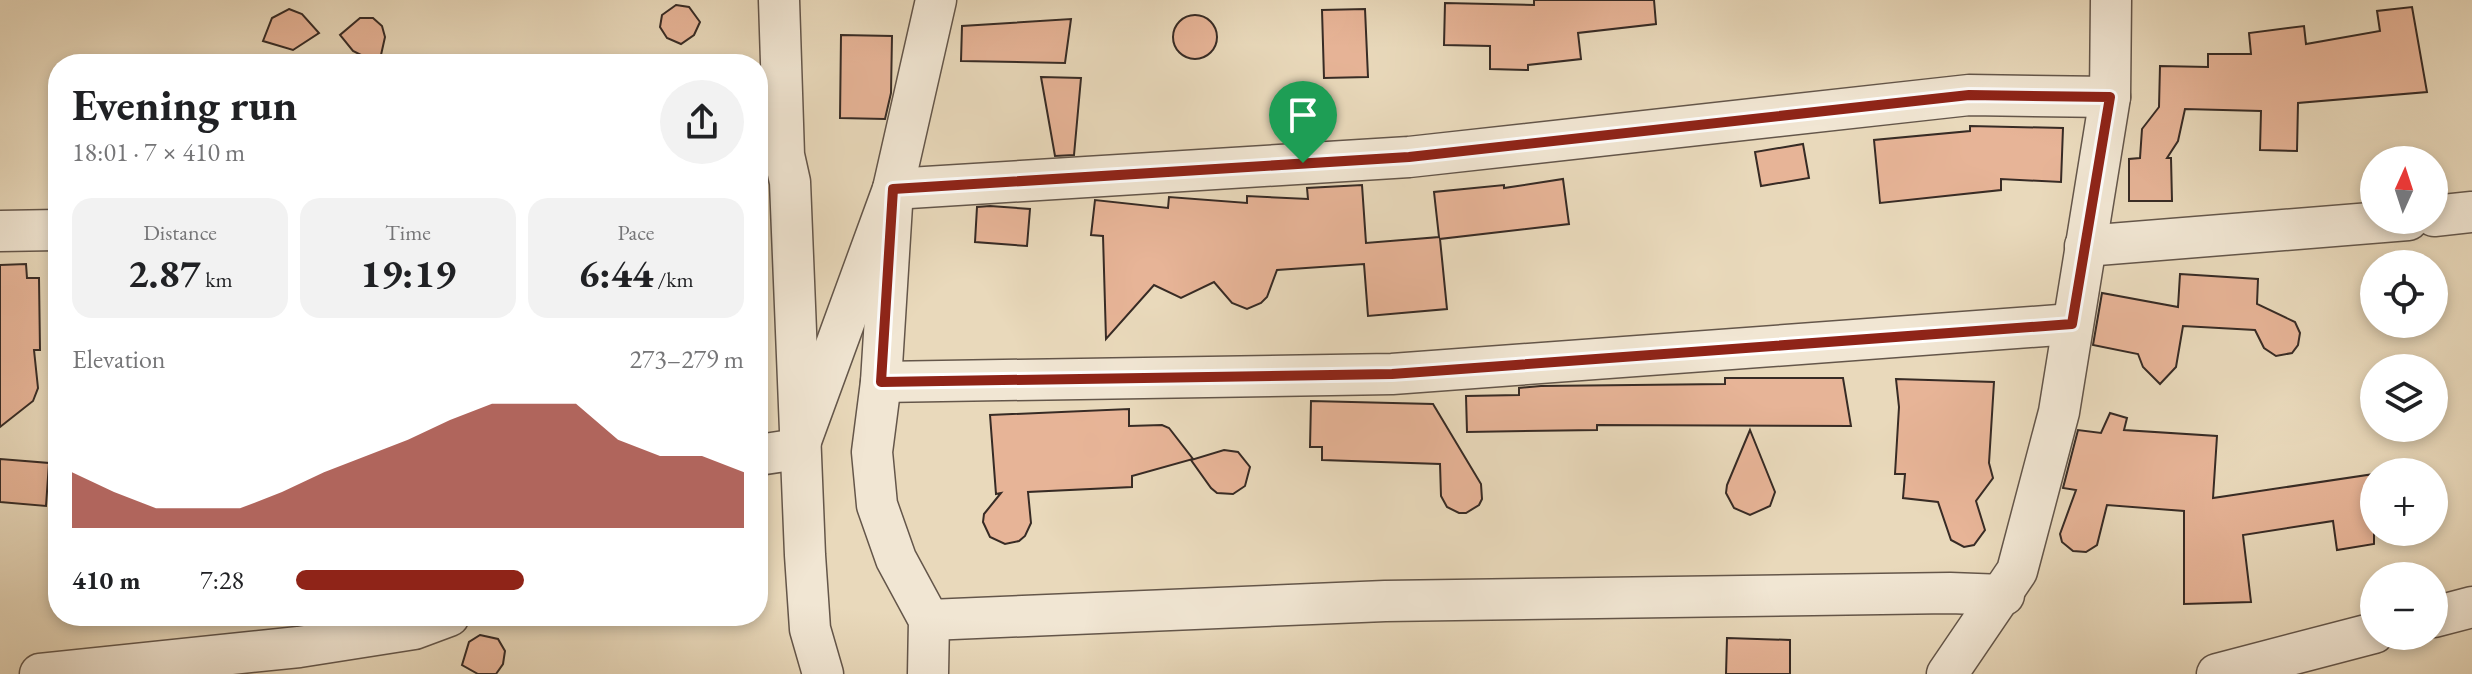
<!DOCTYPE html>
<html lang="en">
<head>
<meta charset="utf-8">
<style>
	:root { --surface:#fff; --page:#f2f2f2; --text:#202124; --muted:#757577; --accent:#8f2418 }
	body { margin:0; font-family:"EB Garamond",serif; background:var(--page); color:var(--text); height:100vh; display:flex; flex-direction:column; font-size:30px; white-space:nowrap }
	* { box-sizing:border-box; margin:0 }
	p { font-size:26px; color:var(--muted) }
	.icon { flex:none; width:44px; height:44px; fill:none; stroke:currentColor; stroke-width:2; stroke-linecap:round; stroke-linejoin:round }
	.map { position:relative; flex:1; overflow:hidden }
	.side { position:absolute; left:48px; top:54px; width:720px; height:572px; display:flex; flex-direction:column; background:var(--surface); border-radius:32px; box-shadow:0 4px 12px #0003 }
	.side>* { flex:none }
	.needle { width:52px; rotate:3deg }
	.tools { position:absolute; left:2360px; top:146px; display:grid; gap:16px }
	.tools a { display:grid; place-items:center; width:88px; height:88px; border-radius:50%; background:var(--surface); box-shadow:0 4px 12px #0003; font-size:40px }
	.pin { position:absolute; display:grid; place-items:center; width:68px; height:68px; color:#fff; margin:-82px -34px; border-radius:50% 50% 50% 0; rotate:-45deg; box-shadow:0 0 8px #0007 }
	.pin .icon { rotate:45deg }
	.round { display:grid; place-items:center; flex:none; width:84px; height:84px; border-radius:42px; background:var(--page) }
	.headline { display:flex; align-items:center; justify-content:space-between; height:136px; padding:0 24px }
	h1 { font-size:44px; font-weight:700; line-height:60px }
	.metrics { display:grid; grid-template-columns:repeat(3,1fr); gap:12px; height:136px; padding:8px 24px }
	.metrics div { display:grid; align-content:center; border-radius:20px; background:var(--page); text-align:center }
	.metrics b { font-size:40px; font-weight:700 }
	.metrics small { font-size:22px; font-weight:400 }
	.metrics p { font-size:22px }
	.chart { height:224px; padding:16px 24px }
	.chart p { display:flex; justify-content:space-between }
	.chart svg { width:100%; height:144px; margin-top:8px; fill:var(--accent); opacity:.7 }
	ul { padding:0 24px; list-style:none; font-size:26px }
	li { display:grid; grid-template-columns:128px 96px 1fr; align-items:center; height:60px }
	li i { height:20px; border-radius:10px; background:var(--accent) }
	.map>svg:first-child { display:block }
	.building { fill:#e7b497; stroke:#372b25; stroke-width:2 }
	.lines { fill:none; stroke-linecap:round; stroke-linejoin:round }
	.street-casing { stroke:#64564a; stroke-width:43 }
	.street { stroke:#f1e6d3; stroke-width:40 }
	.route-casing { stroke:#fff; stroke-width:16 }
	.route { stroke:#8f2418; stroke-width:10 }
</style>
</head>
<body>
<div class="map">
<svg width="2472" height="674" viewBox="0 0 2472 674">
	<rect width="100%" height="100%" fill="#e9d9bb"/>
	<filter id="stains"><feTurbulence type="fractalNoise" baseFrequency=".0025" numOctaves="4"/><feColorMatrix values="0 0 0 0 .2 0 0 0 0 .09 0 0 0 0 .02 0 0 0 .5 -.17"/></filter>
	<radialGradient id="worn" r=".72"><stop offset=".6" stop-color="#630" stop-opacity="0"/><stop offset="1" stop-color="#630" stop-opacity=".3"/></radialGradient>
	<g class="building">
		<path d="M1534 0H1654L1656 24 1578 33 1581 59 1528 65V70L1490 69V46L1444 45 1445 3 1534 5Z"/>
		<path d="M676 5 689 7 700 22 694 35 681 44 667 38 660 27 662 15Z"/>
		<path d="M2412 7 2427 92 2298 103 2297 151 2260 150 2261 111 2185 109 2178 141 2167 158H2171L2172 201H2129V159L2140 158 2142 129 2159 107 2160 66 2208 67V54H2251L2249 33 2304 26 2306 44 2380 31 2377 11Z"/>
		<path d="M289 9 302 14 319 33 293 50 263 41 272 18Z"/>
		<path d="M1365 9 1368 77 1324 78 1322 10Z"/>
		<circle cx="1195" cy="37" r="22"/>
		<path d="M360 18H373L382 26 385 37 379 64 353 51 340 35Z"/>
		<path d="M1071 19 1065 63 961 61 962 26Z"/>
		<path d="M841 35 892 36 891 93 885 119 840 118Z"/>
		<path d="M1041 77 1081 78 1074 155 1055 156Z"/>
		<path d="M1970 126 2063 128 2061 182 2001 179V190L1880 203 1874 140 1970 131Z"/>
		<path d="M1803 144 1809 178 1761 186 1755 152Z"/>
		<path d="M1563 179 1569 224 1440 239 1447 309 1368 316 1364 264 1277 270 1267 297 1261 303 1247 309 1232 303 1214 282 1181 298 1154 285 1106 339 1103 236 1091 235 1095 200 1168 208 1169 197 1247 203V196L1308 199 1307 188 1362 185 1366 243 1439 237 1434 192 1504 185V188Z"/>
		<path d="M990 206 1030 209 1027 246 975 242 977 207Z"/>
		<path d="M26 264 27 278H39L40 350H34L38 388 33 401 0 427V265Z"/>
		<path d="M2180 274 2258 279 2257 304 2295 322 2300 333 2298 345 2292 353 2276 356 2264 348 2255 330 2183 326 2176 367 2160 384 2143 367 2138 354 2093 345 2102 293 2178 307Z"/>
		<path d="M1725 378H1843L1851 426 1597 425V430L1467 432 1466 396 1519 395V388L1541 386 1725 384Z"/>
		<path d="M1896 379 1994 382 1989 463 1993 478 1976 501 1985 530 1974 545 1964 547 1951 540 1938 502 1903 498 1905 474H1895L1899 407Z"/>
		<path d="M1311 401 1433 404 1481 484 1482 499 1479 505 1466 513H1459L1447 507 1441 496 1440 464 1322 460V447H1310Z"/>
		<path d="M1129 409V426L1162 425 1169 428 1193 459 1132 476V487L1028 492 1031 523 1025 536 1019 541 1005 544 990 537 983 522 984 514 1001 493 996 494 990 415Z"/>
		<path d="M2110 413 2127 418 2124 430 2217 436 2213 498 2374 474V544L2337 550 2333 521 2243 535 2251 602 2184 604V511L2107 505 2097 545 2086 552 2073 551 2062 542 2060 534 2076 490 2063 488 2078 430 2101 433Z"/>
		<path d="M1750 430 1775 492 1770 506 1750 515 1734 508 1726 493 1727 485Z"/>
		<path d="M1224 450 1238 452 1250 467 1245 486 1233 494 1217 493 1211 488 1191 460Z"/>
		<path d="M0 459 49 463 46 506 0 502Z"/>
		<path d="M480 635 498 639 505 651 503 664 496 674H478L462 665 469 642Z"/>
		<path d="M1727 638 1790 640V674H1726Z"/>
	</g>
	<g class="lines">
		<defs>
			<g id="street">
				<path d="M779 0 784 155 790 182 805 555 810 629 823 674"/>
				<path d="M2434 216 2472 212"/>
				<path d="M0 231 58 230"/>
				<path d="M2085 246 2408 220"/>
				<path d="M881 382 1392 374 2072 324"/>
				<path d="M798 449 893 189 1409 157 1969 95 2110 97"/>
				<path d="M758 455 798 449"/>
				<path d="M2434 617 2472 607"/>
				<path d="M929 620 1385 601 1950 593 2004 595"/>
				<path d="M40 674 299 647 414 629 449 616"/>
				<path d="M928 674 929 620 896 559 877 505 872 452 881 382 893 189 936 0"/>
				<path d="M1947 674 2017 571 2059 412 2110 97 2111 0"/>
				<path d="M2217 674 2374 633"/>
			</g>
		</defs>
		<use href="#street" class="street-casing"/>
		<use href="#street" class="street"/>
	</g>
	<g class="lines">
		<defs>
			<path id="route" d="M1969 95 2110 97 2072 324 1392 374 881 382 893 189 1409 157Z"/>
		</defs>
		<use href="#route" class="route-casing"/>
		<use href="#route" class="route"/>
	</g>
	<rect width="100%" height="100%" filter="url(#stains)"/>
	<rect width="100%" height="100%" fill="url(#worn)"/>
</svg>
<div class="tools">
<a><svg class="needle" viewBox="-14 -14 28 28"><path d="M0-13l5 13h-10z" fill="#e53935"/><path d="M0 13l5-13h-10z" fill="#757577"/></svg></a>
<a><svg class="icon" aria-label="locate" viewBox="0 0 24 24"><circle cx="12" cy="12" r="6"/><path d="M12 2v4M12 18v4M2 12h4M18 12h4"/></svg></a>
<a><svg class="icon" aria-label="layers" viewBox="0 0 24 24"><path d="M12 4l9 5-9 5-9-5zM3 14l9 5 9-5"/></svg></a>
<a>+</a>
<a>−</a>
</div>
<div class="pin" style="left:1303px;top:163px;background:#1e9e55"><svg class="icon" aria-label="arrive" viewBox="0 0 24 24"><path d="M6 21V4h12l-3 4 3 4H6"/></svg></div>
<section class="side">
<div class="headline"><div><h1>Evening run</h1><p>18:01 · 7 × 410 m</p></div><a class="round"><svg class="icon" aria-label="share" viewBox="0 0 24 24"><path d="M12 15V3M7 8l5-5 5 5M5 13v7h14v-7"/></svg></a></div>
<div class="metrics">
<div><p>Distance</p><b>2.87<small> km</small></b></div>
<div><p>Time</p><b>19:19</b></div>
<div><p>Pace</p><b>6:44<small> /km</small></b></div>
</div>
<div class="chart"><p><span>Elevation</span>273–279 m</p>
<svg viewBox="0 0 160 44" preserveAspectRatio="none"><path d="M0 44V27L10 33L20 38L30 38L40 38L50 33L60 27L70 22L80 17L90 11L100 6L110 6L120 6L130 17L140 22L150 22L160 27V44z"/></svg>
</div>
<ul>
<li><b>410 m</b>7:28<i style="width:51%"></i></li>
</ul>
</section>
</div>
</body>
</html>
